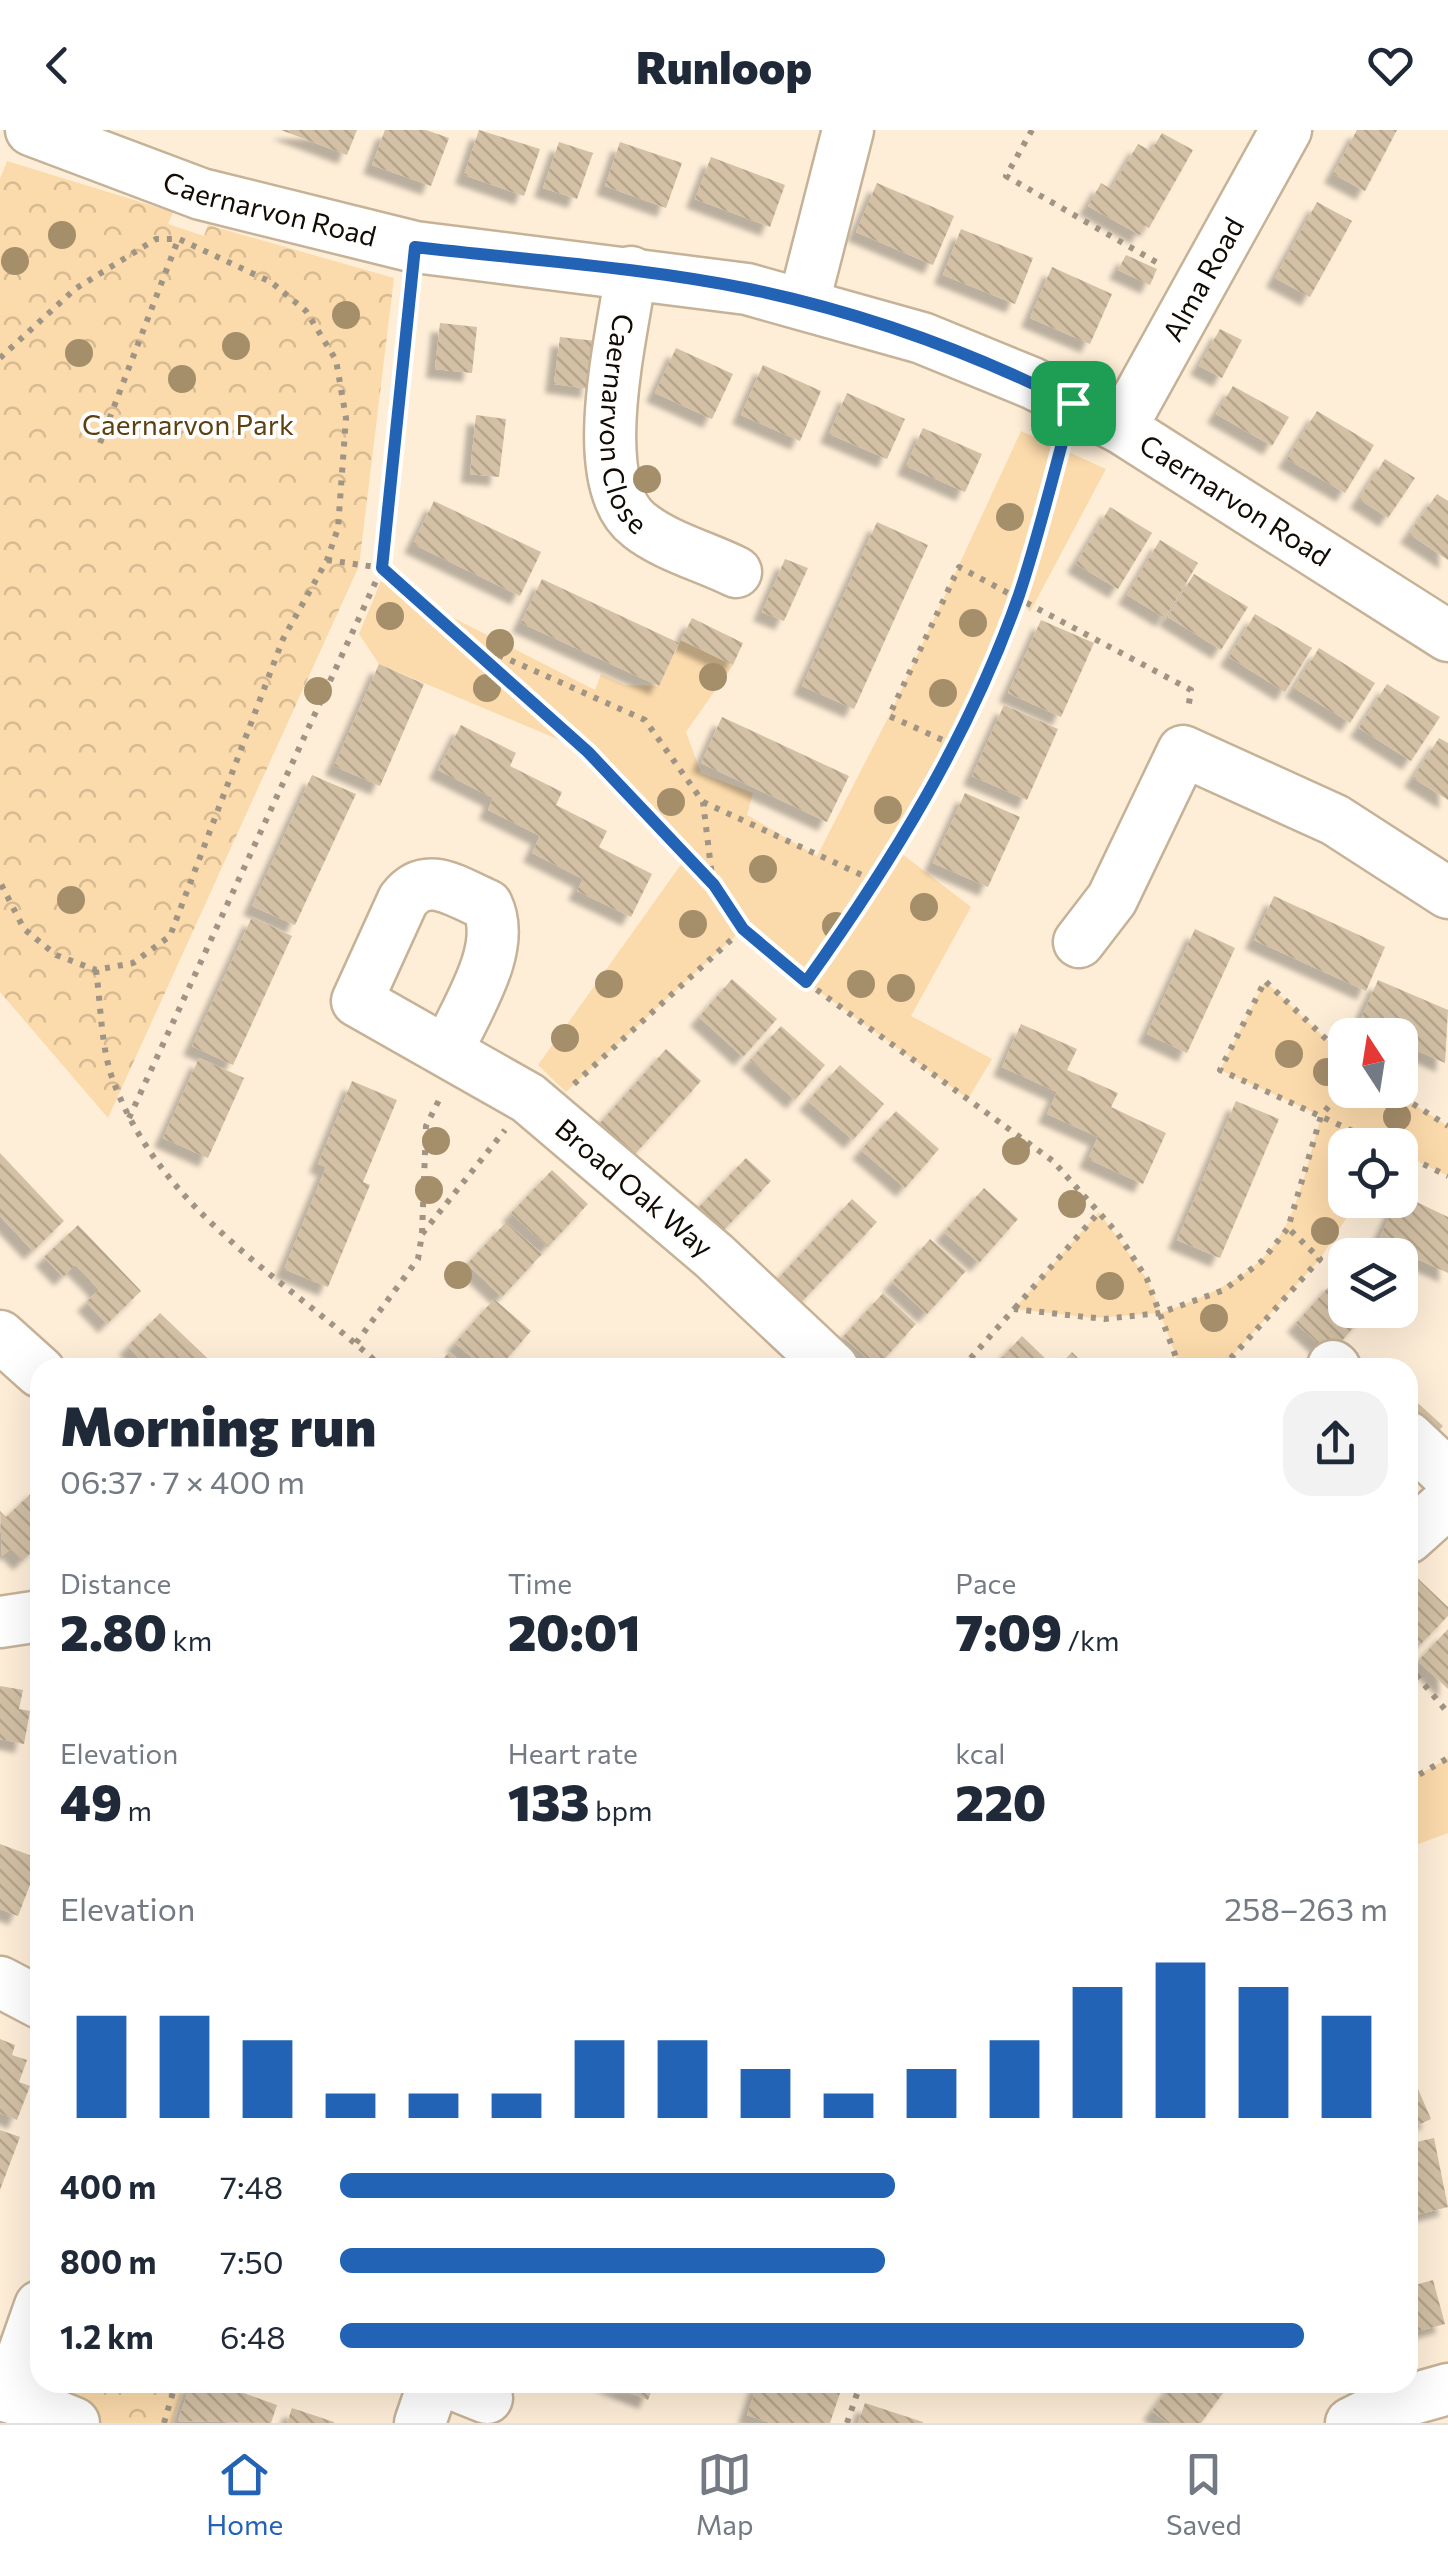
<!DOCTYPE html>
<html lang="en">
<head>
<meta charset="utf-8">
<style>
	:root { --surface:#fff; --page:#f2f2f3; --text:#1f2937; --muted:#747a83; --line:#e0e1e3; --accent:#2363b5 }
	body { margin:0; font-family:Commissioner,sans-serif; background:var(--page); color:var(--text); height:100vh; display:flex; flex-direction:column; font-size:38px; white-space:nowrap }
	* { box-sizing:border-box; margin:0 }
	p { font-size:32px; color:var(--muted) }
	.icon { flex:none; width:55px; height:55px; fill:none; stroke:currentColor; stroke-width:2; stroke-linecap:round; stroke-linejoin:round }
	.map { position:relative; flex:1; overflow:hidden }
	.drawer { position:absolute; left:30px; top:1228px; width:1388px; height:1035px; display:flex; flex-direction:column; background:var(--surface); border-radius:30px; box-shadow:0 10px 40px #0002 }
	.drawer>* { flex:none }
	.needle { width:65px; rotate:348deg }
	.fabs { position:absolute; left:1328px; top:888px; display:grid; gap:20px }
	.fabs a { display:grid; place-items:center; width:90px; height:90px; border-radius:20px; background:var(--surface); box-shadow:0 10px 40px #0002; font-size:50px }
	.pin { position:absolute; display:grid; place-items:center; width:85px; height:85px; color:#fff; margin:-42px; border-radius:20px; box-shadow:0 5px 15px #0006 }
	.round { display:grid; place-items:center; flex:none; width:105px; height:105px; border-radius:30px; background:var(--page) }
	.overview { display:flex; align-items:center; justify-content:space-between; height:170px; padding:0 30px }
	h1 { font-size:55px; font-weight:800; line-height:75px }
	.stats { display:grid; grid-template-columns:repeat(3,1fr); gap:15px; height:170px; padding:10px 30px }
	.stats div { display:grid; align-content:center }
	.stats b { font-size:50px; font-weight:800 }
	.stats small { font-size:28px; font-weight:400 }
	.stats p { font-size:28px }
	.chart { height:280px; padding:20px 30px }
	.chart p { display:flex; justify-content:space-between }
	.chart svg { width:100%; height:180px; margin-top:10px; stroke:var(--accent); stroke-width:6 }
	ul { padding:0 30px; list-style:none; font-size:32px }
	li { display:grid; grid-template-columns:160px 120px 1fr; align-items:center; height:75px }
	li i { height:25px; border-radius:12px; background:var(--accent) }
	header { display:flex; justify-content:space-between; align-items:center; height:130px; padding:0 30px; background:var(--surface); font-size:45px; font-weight:800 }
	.menu { display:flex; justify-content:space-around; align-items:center; height:140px; border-top:2px solid var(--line); background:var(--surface); font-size:28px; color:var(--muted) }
	.menu a { display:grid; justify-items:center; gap:5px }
	.menu .active { color:var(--accent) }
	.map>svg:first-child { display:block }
	.green { fill:#fbdaab }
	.park { fill:url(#park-crowns) }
	.building { fill:url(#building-back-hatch); filter:url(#shadow) }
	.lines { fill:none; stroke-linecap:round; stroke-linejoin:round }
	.minor-casing { stroke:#c5b297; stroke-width:55 }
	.path { stroke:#a09484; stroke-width:6; stroke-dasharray:5 8; stroke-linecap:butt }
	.minor { stroke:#fff; stroke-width:50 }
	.tree { fill:#a58e6a }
	.route-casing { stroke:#fff; stroke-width:20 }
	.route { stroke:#2363b5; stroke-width:12 }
	.labels { text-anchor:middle; stroke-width:8; stroke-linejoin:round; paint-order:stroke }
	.street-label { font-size:28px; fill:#120b04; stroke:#fefefe }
	.park-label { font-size:28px; fill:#5c4010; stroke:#fefefe }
</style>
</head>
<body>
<header><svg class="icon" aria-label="back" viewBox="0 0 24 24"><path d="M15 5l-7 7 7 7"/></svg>Runloop<svg class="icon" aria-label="heart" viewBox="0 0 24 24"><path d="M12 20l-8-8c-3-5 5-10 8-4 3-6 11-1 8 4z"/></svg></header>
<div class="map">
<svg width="1448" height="2293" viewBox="0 0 1448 2293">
	<defs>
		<pattern id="park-crowns" width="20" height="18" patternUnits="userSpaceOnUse" patternTransform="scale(2.5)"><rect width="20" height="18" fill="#fbdaab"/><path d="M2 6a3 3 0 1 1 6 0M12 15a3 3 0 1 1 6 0" fill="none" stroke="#d6ba92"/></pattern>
		<pattern id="building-back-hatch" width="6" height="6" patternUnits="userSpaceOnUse" patternTransform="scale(2.5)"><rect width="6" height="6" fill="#d3c0a5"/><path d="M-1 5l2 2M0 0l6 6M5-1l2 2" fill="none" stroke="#b4a48c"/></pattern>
		<filter id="shadow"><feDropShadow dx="-9" dy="9" stdDeviation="2.5" flood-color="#0004"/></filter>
	</defs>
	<rect width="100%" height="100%" fill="#feeed8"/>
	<g class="green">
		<path d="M1021 301 1106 339 1030 482 1018 467 954 615 897 720 971 777 911 886 992 929 968 969 806 852 743 799 566 962 538 935 687 726 588 622 379 534 359 504 381 451 595 560 601 544 625 555 659 556 681 510 733 535 686 602 701 643 753 663 747 685 817 726 889 586Z"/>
		<path d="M1265 851 1345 927V960H1391L1448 996V1046L1400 1023V1015H1345V1070H1358L1320 1129 1222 1237H1180L1160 1183 1093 1188 1014 1179 1099 1082 1147 1149 1161 1183C1285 1138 1288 1108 1321 986L1220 940Z"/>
		<path d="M1448 1628V1703L1408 1718V1651Z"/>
	</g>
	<g class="park">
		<path d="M7 31 173 82 168 94 204 106 208 95 394 148 359 436 108 988 0 862V49Z"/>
		<path d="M40 2176V2252L185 2253 172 2293H75L8 2267Z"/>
	</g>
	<g class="building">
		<path d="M281 0H357L347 25Z"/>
		<path d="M385 0H426L449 8 431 56 372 35Z"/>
		<path d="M479 0 540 19 524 66 464 45Z"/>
		<path d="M1357 0H1397L1365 61 1333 44Z"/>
		<path d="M1162 3 1193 20 1149 98 1145 95 1140 105 1088 76 1101 53 1111 59 1138 14 1151 21Z"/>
		<path d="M559 12 593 23 577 69 543 58Z"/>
		<path d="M620 12 682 33 666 78 605 56Z"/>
		<path d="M711 27 785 55 770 97 695 69Z"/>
		<path d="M877 53 954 86 933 135 856 102Z"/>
		<path d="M1317 72 1352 91 1310 167 1275 148Z"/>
		<path d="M961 99 1033 128 1015 174 943 145Z"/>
		<path d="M1126 125 1157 139 1150 155 1118 140Z"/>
		<path d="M1052 137 1112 164 1090 214 1030 188Z"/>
		<path d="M440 193 477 197 472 243 435 239Z"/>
		<path d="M1220 199 1242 210 1222 248 1199 236Z"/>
		<path d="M560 207 596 211 590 259 554 254Z"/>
		<path d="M676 218 733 244 712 289 655 263Z"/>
		<path d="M763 235 821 261 800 311 741 285Z"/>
		<path d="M1233 256 1289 287 1272 316 1216 284Z"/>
		<path d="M847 263 905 289 887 329 829 304Z"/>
		<path d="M1317 281 1374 315 1345 363 1287 329Z"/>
		<path d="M476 285 506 289 499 347 470 344Z"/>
		<path d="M923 298 982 324 965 362 906 336Z"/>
		<path d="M1385 329 1415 348 1388 388 1359 369Z"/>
		<path d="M1437 364 1448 371V430L1409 404Z"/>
		<path d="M434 371 541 422 520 466 413 414Z"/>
		<path d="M1110 377 1152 403 1118 459 1076 434Z"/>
		<path d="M877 392 928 415 854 579 802 556Z"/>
		<path d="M1160 410 1198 433 1165 488 1127 465Z"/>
		<path d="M785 429 808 438 784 491 762 482Z"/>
		<path d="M1194 444 1248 477 1221 520 1168 487Z"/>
		<path d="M542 449 679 513 659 556 521 493Z"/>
		<path d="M1255 484 1312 518 1285 562 1229 527Z"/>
		<path d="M692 488 743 513 733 535 681 510Z"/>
		<path d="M1041 490 1094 513 1061 587 1008 563Z"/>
		<path d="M1319 518 1375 553 1350 593 1294 558Z"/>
		<path d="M379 534 424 554 380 656 334 636Z"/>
		<path d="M1387 554 1440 587 1411 631 1359 598Z"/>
		<path d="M1004 575 1058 599 1027 670 972 646Z"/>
		<path d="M722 587 849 646 827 692 701 633Z"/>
		<path d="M461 595 516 623 510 636 562 662 556 675 607 701 599 717 652 744 631 787 577 761 583 749 532 723 540 706 488 680 493 668 438 640Z"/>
		<path d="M1439 608 1448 613V670L1413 648Z"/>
		<path d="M312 645 356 664 295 795 252 776Z"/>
		<path d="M965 663 1020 687 988 757 933 733Z"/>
		<path d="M1274 766 1385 817 1366 861 1254 810Z"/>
		<path d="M252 787 292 806 233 935 192 916Z"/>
		<path d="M1195 799 1235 818 1187 923 1147 904Z"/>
		<path d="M732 849 777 889 743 927 699 887Z"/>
		<path d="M1378 850 1448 880 1445 933 1400 913V905H1381L1358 895Z"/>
		<path d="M1021 894 1077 919 1067 940 1118 963 1111 977 1166 1003 1143 1054 1088 1029 1098 1007 1047 984 1057 962 1002 937Z"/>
		<path d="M781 896 825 935 795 970 750 930Z"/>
		<path d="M666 919 701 951 635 1024 600 993Z"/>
		<path d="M199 928 244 948 208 1028 163 1008Z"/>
		<path d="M840 935 884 974 853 1010 808 971Z"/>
		<path d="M352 951 397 970 363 1052 370 1055 328 1157 284 1139 326 1037 318 1034Z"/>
		<path d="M1236 971 1279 989 1220 1128 1177 1110Z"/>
		<path d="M896 981 939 1019 905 1058 861 1020Z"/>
		<path d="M0 1023 64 1091 33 1121 0 1086Z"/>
		<path d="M746 1028 771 1051 719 1105 694 1082Z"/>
		<path d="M552 1040 588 1074 548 1117 511 1083Z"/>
		<path d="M984 1058 1018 1089 979 1133 944 1102Z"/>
		<path d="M1400 1064 1448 1087V1143L1378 1111Z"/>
		<path d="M852 1069 877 1092 796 1178 772 1155Z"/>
		<path d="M506 1092 542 1124 502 1167 467 1134Z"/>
		<path d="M78 1095 141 1161 107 1194 86 1172 99 1160 89 1149 75 1135 63 1147 44 1127Z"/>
		<path d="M930 1109 966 1141 927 1184 892 1152Z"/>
		<path d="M1334 1151 1345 1161V1180H1369L1330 1224 1296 1193Z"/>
		<path d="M883 1163 916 1194 877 1237 843 1207Z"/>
		<path d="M494 1169 531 1201 499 1238H484L455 1213Z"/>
		<path d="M160 1183 209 1230 201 1238H149L128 1216Z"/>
		<path d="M1022 1206 1049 1232 1044 1238H992Z"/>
		<path d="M449 1222 467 1238H435Z"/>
		<path d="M1072 1222 1088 1238H1057Z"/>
		<path d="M1408 1264 1443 1296 1423 1318 1408 1304Z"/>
		<path d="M38 1357 40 1414 22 1431 10 1419 2 1426 0 1381 6 1387Z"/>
		<path d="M1409 1440 1448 1477V1486L1419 1516 1408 1505Z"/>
		<path d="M1448 1499V1559L1418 1531Z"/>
		<path d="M0 1556 23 1560 19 1579 30 1581 24 1614 0 1609Z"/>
		<path d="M0 1714 40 1729 18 1786 0 1779Z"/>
		<path d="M0 1909 15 1915 12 1925 27 1930 19 1952 30 1956 17 1990 0 1983Z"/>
		<path d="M1408 1936 1431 1989 1408 2000Z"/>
		<path d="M0 2000 20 2007 0 2060Z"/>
		<path d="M1434 2008 1448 2077 1408 2087V2014Z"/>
		<path d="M1433 2150 1445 2194 1408 2204V2157Z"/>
		<path d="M191 2252H213L277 2275 271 2293 178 2291Z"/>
		<path d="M603 2252H655L648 2270Z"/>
		<path d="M758 2252H818L841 2260 830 2293H771L747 2285Z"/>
		<path d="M1174 2252H1231L1201 2293H1168L1152 2281Z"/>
		<path d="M865 2273 923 2292V2293H858Z"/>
		<path d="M292 2278 334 2292V2293H287Z"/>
	</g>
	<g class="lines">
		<defs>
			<g id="minor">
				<path id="s1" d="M31 0 201 64 415 117 747 159 922 208 1032 253 1121 298 1448 506"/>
				<path id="s2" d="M631 142C623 203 584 353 639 395 665 416 706 427 736 442"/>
				<path d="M804 172 848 0"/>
				<path id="s3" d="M1121 298 1286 0"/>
				<path d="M1079 812 1112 769 1183 621 1335 690 1448 763"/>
				<path id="s4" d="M448 920C466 879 508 818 487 775 456 762 427 739 403 770L357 871 528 968 714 1126 833 1238"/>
				<path d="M0 1206 40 1242"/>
				<path d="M1333 1236 1335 1238"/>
				<path d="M1408 1307 1448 1345"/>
				<path d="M1408 1408 1448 1372"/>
				<path d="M0 1492 40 1486"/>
				<path d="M0 1852 40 1873"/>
				<path d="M447 2252 487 2268"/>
				<path d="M0 2263 74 2293"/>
				<path d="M8 2267 40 2176"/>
				<path d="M420 2293 434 2252"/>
				<path d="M1351 2293 1381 2278 1448 2259"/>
			</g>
		</defs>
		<use href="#minor" class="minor-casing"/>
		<g class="path">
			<path d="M1032 0 1006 46 1163 136"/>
			<path d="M0 228 75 159 156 109H179L271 152 306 181 336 230 346 288 338 398 327 430 283 509 170 806 133 833 96 840 56 825 24 799 0 752"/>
			<path d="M100 313 178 110"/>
			<path d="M327 430 382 438 588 622 713 755 743 799 806 852 1053 1031 1118 1104 1147 1149 1180 1238"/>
			<path d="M463 509 645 590 703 672 713 754"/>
			<path d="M954 615 889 586 959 437 1191 560 1188 580"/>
			<path d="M703 672 877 752"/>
			<path d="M96 840C101 876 101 920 114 953 164 1084 285 1148 383 1238"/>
			<path d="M806 852 888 737 954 615 1018 465 1062 313"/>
			<path d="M1345 927 1265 851 1220 940 1383 1015"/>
			<path d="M574 954 743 799"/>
			<path d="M1391 960 1448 996"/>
			<path d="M129 988 382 438 409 158"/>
			<path d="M1400 1023 1448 1046"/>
			<path d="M422 1103 426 996 442 964"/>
			<path d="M1015 1178 1099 1082"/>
			<path d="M356 1213 418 1129 422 1104 505 1000"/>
			<path d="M962 1238 1014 1179 1104 1189 1160 1183 1224 1160 1262 1131 1288 1098 1321 986 1345 956"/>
			<path d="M1222 1238 1320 1129 1288 1098"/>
			<path d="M1408 1535 1448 1583"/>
			<path d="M1408 1651 1448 1628"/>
			<path d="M164 2293 176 2252"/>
			<path d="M847 2293 861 2252"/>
		</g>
		<use href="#minor" class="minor"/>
	</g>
	<g class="tree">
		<circle cx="62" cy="105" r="14"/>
		<circle cx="15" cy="131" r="14"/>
		<circle cx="346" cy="185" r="14"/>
		<circle cx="236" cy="216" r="14"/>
		<circle cx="79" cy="223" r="14"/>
		<circle cx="182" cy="249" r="14"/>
		<circle cx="647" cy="349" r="14"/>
		<circle cx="1010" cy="387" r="14"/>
		<circle cx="390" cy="486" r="14"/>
		<circle cx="973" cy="493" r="14"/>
		<circle cx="500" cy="513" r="14"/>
		<circle cx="713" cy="547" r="14"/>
		<circle cx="487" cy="558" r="14"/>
		<circle cx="318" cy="561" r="14"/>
		<circle cx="943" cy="563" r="14"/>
		<circle cx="671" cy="672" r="14"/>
		<circle cx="888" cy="680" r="14"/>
		<circle cx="763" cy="739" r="14"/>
		<circle cx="71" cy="770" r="14"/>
		<circle cx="924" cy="777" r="14"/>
		<circle cx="693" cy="794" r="14"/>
		<circle cx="836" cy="796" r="14"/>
		<circle cx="609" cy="854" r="14"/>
		<circle cx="861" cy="854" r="14"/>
		<circle cx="901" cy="858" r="14"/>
		<circle cx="565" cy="908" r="14"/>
		<circle cx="1289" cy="924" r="14"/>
		<circle cx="1327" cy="942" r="14"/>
		<circle cx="1397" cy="987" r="14"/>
		<circle cx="436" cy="1011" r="14"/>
		<circle cx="1016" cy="1021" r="14"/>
		<circle cx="429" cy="1060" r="14"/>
		<circle cx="1072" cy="1074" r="14"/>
		<circle cx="1325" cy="1101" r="14"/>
		<circle cx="458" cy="1145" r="14"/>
		<circle cx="1110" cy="1156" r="14"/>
		<circle cx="1214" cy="1188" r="14"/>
	</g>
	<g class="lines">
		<defs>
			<path id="route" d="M415 117C526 130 640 137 749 159 861 182 971 222 1073 273 1055 337 1040 402 1019 465 970 605 892 732 806 852L743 799 714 755 588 622 382 438Z"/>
		</defs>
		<use href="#route" class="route-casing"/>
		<use href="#route" class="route"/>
	</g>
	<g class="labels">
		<g class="street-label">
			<text dy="10" stroke="none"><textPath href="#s1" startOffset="252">Caernarvon Road</textPath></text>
			<text dy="10" stroke="none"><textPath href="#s3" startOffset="170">Alma Road</textPath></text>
			<text dy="10" stroke="none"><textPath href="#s2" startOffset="155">Caernarvon Close</textPath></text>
			<text dy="10" stroke="none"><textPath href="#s1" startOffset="1272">Caernarvon Road</textPath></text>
			<text dy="10" stroke="none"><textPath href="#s4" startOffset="695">Broad Oak Way</textPath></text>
		</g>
		<g class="park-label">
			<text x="188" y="305">Caernarvon Park</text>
		</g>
	</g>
</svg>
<div class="fabs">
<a><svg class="needle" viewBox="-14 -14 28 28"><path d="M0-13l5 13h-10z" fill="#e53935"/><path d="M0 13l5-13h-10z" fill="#747a83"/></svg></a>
<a><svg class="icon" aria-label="locate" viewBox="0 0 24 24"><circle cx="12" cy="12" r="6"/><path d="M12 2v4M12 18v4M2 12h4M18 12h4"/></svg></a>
<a><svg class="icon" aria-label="layers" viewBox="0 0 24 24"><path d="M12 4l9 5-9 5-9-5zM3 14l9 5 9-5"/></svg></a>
</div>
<div class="pin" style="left:1073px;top:273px;background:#1e9e55"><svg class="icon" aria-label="arrive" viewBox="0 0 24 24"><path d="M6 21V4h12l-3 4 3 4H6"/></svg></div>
<section class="drawer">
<div class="overview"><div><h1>Morning run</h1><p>06:37 · 7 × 400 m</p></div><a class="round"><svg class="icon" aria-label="share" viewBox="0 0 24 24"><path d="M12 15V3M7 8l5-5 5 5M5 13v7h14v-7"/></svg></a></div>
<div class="stats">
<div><p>Distance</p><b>2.80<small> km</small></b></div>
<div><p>Time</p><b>20:01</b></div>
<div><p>Pace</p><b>7:09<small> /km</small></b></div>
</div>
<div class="stats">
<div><p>Elevation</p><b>49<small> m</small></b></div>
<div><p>Heart rate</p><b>133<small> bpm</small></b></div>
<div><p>kcal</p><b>220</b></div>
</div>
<div class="chart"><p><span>Elevation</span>258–263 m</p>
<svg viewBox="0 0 160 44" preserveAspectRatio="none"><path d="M5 44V19M15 44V19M25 44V25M35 44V38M45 44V38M55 44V38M65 44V25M75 44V25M85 44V32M95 44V38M105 44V32M115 44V25M125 44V12M135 44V6M145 44V12M155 44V19"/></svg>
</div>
<ul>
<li><b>400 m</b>7:48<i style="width:53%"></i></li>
<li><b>800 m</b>7:50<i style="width:52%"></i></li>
<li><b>1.2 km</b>6:48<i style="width:92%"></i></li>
</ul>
</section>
</div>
<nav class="menu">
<a class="active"><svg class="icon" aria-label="home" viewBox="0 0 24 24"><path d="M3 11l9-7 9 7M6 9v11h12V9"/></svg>Home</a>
<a><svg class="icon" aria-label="map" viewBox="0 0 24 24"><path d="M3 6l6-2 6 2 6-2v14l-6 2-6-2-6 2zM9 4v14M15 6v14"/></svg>Map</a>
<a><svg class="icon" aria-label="saved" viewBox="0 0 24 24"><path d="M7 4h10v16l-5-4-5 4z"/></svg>Saved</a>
</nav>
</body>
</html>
